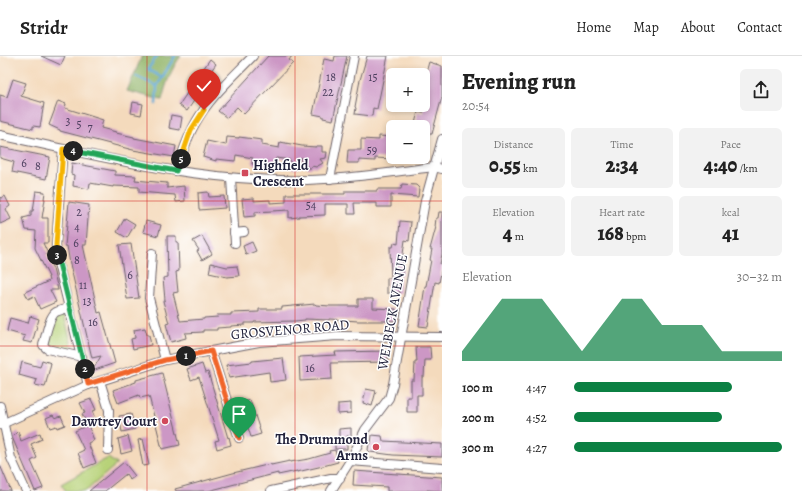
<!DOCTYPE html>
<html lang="en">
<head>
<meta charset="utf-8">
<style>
	:root { --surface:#fff; --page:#f2f2f2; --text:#222; --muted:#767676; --line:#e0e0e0; --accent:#0b8043 }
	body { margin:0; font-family:Alegreya,serif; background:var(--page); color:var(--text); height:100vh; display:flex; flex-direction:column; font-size:15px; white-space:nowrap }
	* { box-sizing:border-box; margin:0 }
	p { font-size:13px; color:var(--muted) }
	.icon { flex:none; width:22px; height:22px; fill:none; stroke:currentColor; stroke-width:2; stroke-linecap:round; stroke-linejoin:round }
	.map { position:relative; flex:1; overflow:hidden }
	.sheet { display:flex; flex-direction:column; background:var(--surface); width:360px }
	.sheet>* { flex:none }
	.fabs { position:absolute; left:386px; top:12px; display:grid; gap:8px }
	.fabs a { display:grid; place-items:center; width:44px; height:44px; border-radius:6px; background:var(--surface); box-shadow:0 2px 6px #0003; font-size:20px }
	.pin { position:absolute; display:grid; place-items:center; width:34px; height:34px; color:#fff; margin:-41px -17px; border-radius:50% 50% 50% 0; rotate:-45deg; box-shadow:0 0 4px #0007 }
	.pin .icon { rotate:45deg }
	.km { position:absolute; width:20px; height:20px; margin:-10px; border-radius:50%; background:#222; color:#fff; font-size:11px; line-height:20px; text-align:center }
	.round { display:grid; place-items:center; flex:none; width:42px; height:42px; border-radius:6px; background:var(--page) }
	.overview { display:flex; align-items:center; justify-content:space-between; height:68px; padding:0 20px }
	h1 { font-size:22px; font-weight:800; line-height:30px }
	.figures { display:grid; grid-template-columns:repeat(3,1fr); gap:6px; height:68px; padding:4px 20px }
	.figures div { display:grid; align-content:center; border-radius:6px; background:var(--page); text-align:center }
	.figures b { font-size:20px; font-weight:800 }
	.figures small { font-size:11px; font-weight:400 }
	.figures p { font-size:11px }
	.chart { height:112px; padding:8px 20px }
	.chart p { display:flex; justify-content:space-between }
	.chart svg { width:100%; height:72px; margin-top:4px; fill:var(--accent); opacity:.7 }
	ul { padding:0 20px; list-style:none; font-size:13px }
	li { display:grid; grid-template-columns:64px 48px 1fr; align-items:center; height:30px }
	li i { height:10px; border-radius:5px; background:var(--accent) }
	header { display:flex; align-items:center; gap:24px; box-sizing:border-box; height:56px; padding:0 20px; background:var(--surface); border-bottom:1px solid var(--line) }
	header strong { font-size:19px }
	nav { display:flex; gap:22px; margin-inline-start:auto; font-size:14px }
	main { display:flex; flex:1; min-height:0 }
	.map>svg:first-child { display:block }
	.green { fill:#b7d278; stroke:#6c7a5a }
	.forest { fill:#91b468; stroke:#5a6b52 }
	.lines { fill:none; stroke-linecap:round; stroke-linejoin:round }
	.stream { stroke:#5ba6d3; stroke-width:2.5 }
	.building { fill:#cc97c5 }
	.minor-casing { stroke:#6c6268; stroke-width:10 }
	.minor { stroke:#fff; stroke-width:8 }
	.split-1-casing { stroke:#fff; stroke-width:8 }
	.split-2-casing { stroke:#fff; stroke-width:8 }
	.split-3-casing { stroke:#fff; stroke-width:8 }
	.split-4-casing { stroke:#fff; stroke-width:8 }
	.split-5-casing { stroke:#fff; stroke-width:8 }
	.split-6-casing { stroke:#fff; stroke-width:8 }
	.split-1 { stroke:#f0652b; stroke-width:5 }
	.split-2 { stroke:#f0652b; stroke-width:5 }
	.split-3 { stroke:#22a559; stroke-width:5 }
	.split-4 { stroke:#f5b400; stroke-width:5 }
	.split-5 { stroke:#22a559; stroke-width:5 }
	.split-6 { stroke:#f5b400; stroke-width:5 }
	.grid { fill:none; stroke:#d62828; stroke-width:1; stroke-opacity:0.55 }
	.poi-dot { fill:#d1495b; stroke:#fff; stroke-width:1.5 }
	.labels { text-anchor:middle; stroke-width:3; stroke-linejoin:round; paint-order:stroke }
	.number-label { font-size:12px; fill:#4c3f5e }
	.poi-label { font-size:14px; font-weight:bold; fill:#22223b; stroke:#fff; text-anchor:end }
	.street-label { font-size:14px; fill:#22223b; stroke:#fff }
</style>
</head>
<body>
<header>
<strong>Stridr</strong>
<nav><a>Home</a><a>Map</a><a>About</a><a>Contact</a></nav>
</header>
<main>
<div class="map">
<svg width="442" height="435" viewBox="0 0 442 435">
	<rect width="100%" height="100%" fill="#fff"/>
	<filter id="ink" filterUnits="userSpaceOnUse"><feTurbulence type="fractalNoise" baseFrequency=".025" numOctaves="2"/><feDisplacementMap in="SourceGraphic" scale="8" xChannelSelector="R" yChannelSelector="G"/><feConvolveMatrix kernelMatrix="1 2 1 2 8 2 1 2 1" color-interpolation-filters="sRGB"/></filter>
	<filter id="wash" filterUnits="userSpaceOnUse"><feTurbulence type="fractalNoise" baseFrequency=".012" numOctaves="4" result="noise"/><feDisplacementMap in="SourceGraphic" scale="16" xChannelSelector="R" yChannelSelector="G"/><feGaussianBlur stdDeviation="0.9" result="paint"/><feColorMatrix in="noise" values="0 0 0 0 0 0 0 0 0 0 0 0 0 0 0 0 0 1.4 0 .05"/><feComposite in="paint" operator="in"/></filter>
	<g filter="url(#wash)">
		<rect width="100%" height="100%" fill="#f4dabc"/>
		<g class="green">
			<path d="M61 258 64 259 72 290V293L71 294 50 289 48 286 55 260Z"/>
			<path d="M108 402 117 408 86 435H66L61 428Z"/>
		</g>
		<path class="forest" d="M142 0H181C171 13 166 28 162 44L127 35Z"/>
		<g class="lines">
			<g class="stream">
				<path d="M157 0 148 13 162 22"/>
				<path d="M136 20 157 30"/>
				<path d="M156 48 157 30 175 0"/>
			</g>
		</g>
		<g id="blocks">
			<g class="building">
				<path d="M41 0H65L61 9Z"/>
				<path d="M268 0H292L289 4 293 7 244 58 237 51 227 62 218 55Z"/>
				<path d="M335 0H347L333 64 323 62V60L313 58 324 3 334 5Z"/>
				<path d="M367 0H388L377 53 373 52 372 60 355 58 356 52 355 51 360 24Z"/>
				<path d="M210 3 216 8 199 31 202 33 187 55 179 49Z"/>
				<path d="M429 6 442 10V41L432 78H429L426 95H423V71H414L418 56 423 57V27Z"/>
				<path d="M13 23 26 27 21 40 44 47 40 71 33 70V73L0 65V39L7 41Z"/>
				<path d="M58 45 66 48 65 52 103 64 101 72 116 76V77L134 81V82L176 90 174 101 133 94 60 75V74L49 69Z"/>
				<path d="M133 46 143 48 141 59 131 57Z"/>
				<path d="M171 59 182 61 180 74 169 72Z"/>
				<path d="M379 80 393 81V103L375 102V105L359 104V107H347L348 94H361V83L379 84Z"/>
				<path d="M227 81 239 82V81L262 84V89L279 92 280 86 302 90 316 91V90H322V96H327L326 102 320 103 323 107 316 111 312 110 311 112H308L301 101 299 112 297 111V113L290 112V104L276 102 275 111 252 108 253 102 236 99 235 105 216 103V105L203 101 207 85 226 89Z"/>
				<path d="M0 91 50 101 46 123 12 116 14 106 0 102Z"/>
				<path d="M72 107 115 115V119L136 120 135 124 167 127V132L184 130 185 145 176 146 175 139 139 136V131L113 130V131L90 127 89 133 73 130 74 119 71 118Z"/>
				<path d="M402 128 416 129 419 132 418 141 391 139V151H377V147H354L355 158H348V148H325V159L299 160V161L289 162V154L255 156V160L244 161 242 143 254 142V145L270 144V147L286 146V138H345V135H377V133H401Z"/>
				<path d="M36 135 45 136 44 143H45L42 162H48V187H43L48 198H46L53 213 58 234H50L56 246 40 253 34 240 28 243 25 236 49 225 48 221H49L35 192 36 175 26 174 23 162 31 160V155H33Z"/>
				<path d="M208 136 209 141 224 140 225 152 199 154 198 137Z"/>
				<path d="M5 140 10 150 6 153 11 163 0 168V141L1 142Z"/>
				<path d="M69 146 89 149 86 189H83L98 257 101 256 115 307 92 315 101 300 92 302 70 208 67 190H65Z"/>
				<path d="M439 156H442V198L440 208 442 209V211L439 227 435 226 428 271 419 270 425 230H426L431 204H430L432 193H430L436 171H435L436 162H438Z"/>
				<path d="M125 162 135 168 127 182 117 176Z"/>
				<path d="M146 165 161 169 158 180 143 176Z"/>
				<path d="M400 165 411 166 409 185 405 184 403 198V219H400V237H387V222H391L390 191H393L394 187 398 188Z"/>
				<path d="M167 180H176V186H178L179 215 176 216 178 236 173 237 180 265 204 263V262L218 261 217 259H231V257L259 256V253H282V251L315 248 316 249 330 250H358V243H373V252L396 253V265H358L329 263V264L305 263V264L295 265 254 266V267H245V269L231 270V271L217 272V274H203V276L185 277 186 282 171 286 166 268 169 267 163 245 165 244 163 222 168 221Z"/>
				<path d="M202 180 212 198 202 204 197 195 199 194 193 185Z"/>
				<path d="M252 186 256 195 246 199 243 190Z"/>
				<path d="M131 188 139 242 127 243 119 189Z"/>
				<path d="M211 207 227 211 237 210 239 220 227 221 209 217Z"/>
				<path d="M30 260 39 263 32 287 23 285 25 280 7 275 10 262 28 267Z"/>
				<path d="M145 272 147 279H149L151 289 133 293 131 283 135 282 134 274Z"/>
				<path d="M416 291H430L431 304H425L424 321H422V339H417V356H407V341H411V324H414L415 306H417Z"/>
				<path d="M388 295V306L331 307 332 323 300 325 299 301 336 299 335 296Z"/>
				<path d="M283 302 286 324 270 326 269 316 229 322 226 309 252 306V305Z"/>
				<path d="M42 304 51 307 45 331 35 329 37 324 19 319 22 306 40 311Z"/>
				<path d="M202 308 205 317 208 316 228 382 229 381 231 389 217 393 215 385 219 384 199 321 191 324 187 313Z"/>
				<path d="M162 317 180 389 162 393 149 340 140 342 139 339 118 347 113 334 136 326V324Z"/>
				<path d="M366 333 376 335 372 350 363 347Z"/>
				<path d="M91 343 96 354 92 355 95 362 86 366 82 358 85 357 80 347Z"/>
				<path d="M250 344 261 378 251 381 240 347Z"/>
				<path d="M351 347V357L338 358V348Z"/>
				<path d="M131 358 135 373 122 376 119 360Z"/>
				<path d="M53 359 55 362 61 360 65 369 57 372 56 370 50 372 46 362Z"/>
				<path d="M88 369 94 384 88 387 96 407 84 412 78 397 84 394 75 375Z"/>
				<path d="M351 372V380H347V393H335V385H339V373Z"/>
				<path d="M18 375 21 385 40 377 42 383 31 388 37 402 31 405 43 432 35 435 12 381Z"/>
				<path d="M372 379 382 380 383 385 442 388V401L393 399 370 396 368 394 369 387 371 388Z"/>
				<path d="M128 380 132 395 121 398 118 383Z"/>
				<path d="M143 383 149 409 143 410 138 384Z"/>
				<path d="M335 394 338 406 323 410 297 416V415L278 419V417L208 435H176L175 433 233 417 271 408V409L290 405V406L309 403 330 397 329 395Z"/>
				<path d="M124 406 135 420 130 424 126 418 105 435H89Z"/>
				<path d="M0 409 11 435H0Z"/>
				<path d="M354 415 442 421V435L427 434 426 435H387V431L353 429Z"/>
			</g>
		</g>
	</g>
	<g filter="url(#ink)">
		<use href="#blocks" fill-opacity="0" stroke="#6c6268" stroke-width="1"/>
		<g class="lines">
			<defs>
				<g id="minor">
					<path d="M0 79C101 101 203 127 307 124 349 123 392 116 434 111L442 113"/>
					<path d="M63 93 56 189 57 203 88 329"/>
					<path d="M176 115C182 99 187 81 196 66 210 41 233 21 253 0"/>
					<path d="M231 122 235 187"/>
					<path d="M330 123 354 0"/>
					<path d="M234 177 244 176"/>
					<path d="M152 197 149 242 165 304"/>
					<path d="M69 252C65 253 60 254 56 256 49 260 46 280 43 289L47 293 82 301"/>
					<path d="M211 295 239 382"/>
					<path d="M100 325 109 354 108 394"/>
					<path d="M0 350 11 402 26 435"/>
					<path d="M0 369 88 329 165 304 211 295 259 286 337 280 442 281"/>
					<path d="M350 405 442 412"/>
					<path d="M271 435 331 422H340"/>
					<path d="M331 435 350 405 365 374 389 342 393 328 425 145 442 83"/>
				</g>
			</defs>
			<use href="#minor" class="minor-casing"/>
			<use href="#minor" class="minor"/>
		</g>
	</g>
	<g class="lines" filter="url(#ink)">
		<defs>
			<path id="split-1" d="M186 300 211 295 239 382"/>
			<path id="split-2" d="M85 313 88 328 165 304 186 300"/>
			<path id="split-3" d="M57 199 85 313"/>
			<path id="split-4" d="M57 199 56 189 63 93 73 95"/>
			<path id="split-5" d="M73 95 176 115 181 103"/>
			<path id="split-6" d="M181 103 191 74 204 54"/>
		</defs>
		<use href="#split-1" class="split-1-casing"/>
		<use href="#split-2" class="split-2-casing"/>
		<use href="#split-3" class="split-3-casing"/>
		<use href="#split-4" class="split-4-casing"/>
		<use href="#split-5" class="split-5-casing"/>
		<use href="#split-6" class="split-6-casing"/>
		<use href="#split-1" class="split-1"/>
		<use href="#split-2" class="split-2"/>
		<use href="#split-3" class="split-3"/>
		<use href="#split-4" class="split-4"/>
		<use href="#split-5" class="split-5"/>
		<use href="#split-6" class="split-6"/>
	</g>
	<path class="grid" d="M147 0V435M295 0V435M0 145H442M0 290H442"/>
	<g class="poi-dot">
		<rect x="241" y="113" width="8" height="8" rx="2"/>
		<circle cx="165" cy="365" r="4"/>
		<circle cx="376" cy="391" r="4"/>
	</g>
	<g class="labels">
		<g class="number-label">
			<text x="331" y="25">18</text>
			<text x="373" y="25">15</text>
			<text x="328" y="40">22</text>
			<text x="68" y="69">3</text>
			<text x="79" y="72">5</text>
			<text x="90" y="75">7</text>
			<text x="372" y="98">59</text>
			<text x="24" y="111">6</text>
			<text x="38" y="114">8</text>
			<text x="311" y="153">54</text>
			<text x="79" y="160">2</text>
			<text x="77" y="175">4</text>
			<text x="76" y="191">6</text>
			<text x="77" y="208">8</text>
			<text x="130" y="223">6</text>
			<text x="83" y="233">11</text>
			<text x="87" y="249">13</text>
			<text x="93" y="270">16</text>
			<text x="310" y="316">16</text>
		</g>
		<g class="poi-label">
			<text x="253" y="114" text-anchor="start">Highfield<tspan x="253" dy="16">Crescent</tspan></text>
			<text x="157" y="370">Dawtrey Court</text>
			<text x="368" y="388">The Drummond<tspan x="368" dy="16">Arms</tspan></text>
		</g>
		<g class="street-label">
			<text transform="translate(392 256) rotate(-80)" y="5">WELBECK AVENUE</text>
			<text transform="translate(290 273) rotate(-5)" y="5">GROSVENOR ROAD</text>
		</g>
	</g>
</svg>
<div class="fabs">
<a>+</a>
<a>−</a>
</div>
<div class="pin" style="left:239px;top:382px;background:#1e9e55"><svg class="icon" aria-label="arrive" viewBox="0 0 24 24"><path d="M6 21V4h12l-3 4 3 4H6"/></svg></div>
<div class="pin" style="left:204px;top:54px;background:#d93025"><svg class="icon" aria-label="check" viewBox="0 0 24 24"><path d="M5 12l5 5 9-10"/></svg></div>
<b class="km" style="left:186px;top:300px">1</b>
<b class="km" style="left:85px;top:313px">2</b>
<b class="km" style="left:57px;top:199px">3</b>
<b class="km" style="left:73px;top:95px">4</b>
<b class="km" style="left:181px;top:103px">5</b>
</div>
<section class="sheet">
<div class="overview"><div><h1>Evening run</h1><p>20:54</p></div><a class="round"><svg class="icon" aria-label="share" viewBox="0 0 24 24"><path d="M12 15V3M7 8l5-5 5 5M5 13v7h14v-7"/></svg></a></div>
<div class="figures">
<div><p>Distance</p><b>0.55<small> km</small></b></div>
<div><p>Time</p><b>2:34</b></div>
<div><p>Pace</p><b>4:40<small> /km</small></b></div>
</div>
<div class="figures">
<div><p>Elevation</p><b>4<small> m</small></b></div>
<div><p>Heart rate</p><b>168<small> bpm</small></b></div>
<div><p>kcal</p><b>41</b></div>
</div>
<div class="chart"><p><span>Elevation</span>30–32 m</p>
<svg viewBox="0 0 160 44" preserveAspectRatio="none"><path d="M0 44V38L10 22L20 6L30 6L40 6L50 22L60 38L70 22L80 6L90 6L100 22L110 22L120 22L130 38L140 38L150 38L160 38V44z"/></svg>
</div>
<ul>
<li><b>100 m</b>4:47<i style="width:76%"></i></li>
<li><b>200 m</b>4:52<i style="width:71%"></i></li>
<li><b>300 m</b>4:27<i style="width:100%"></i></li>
</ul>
</section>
</main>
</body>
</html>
